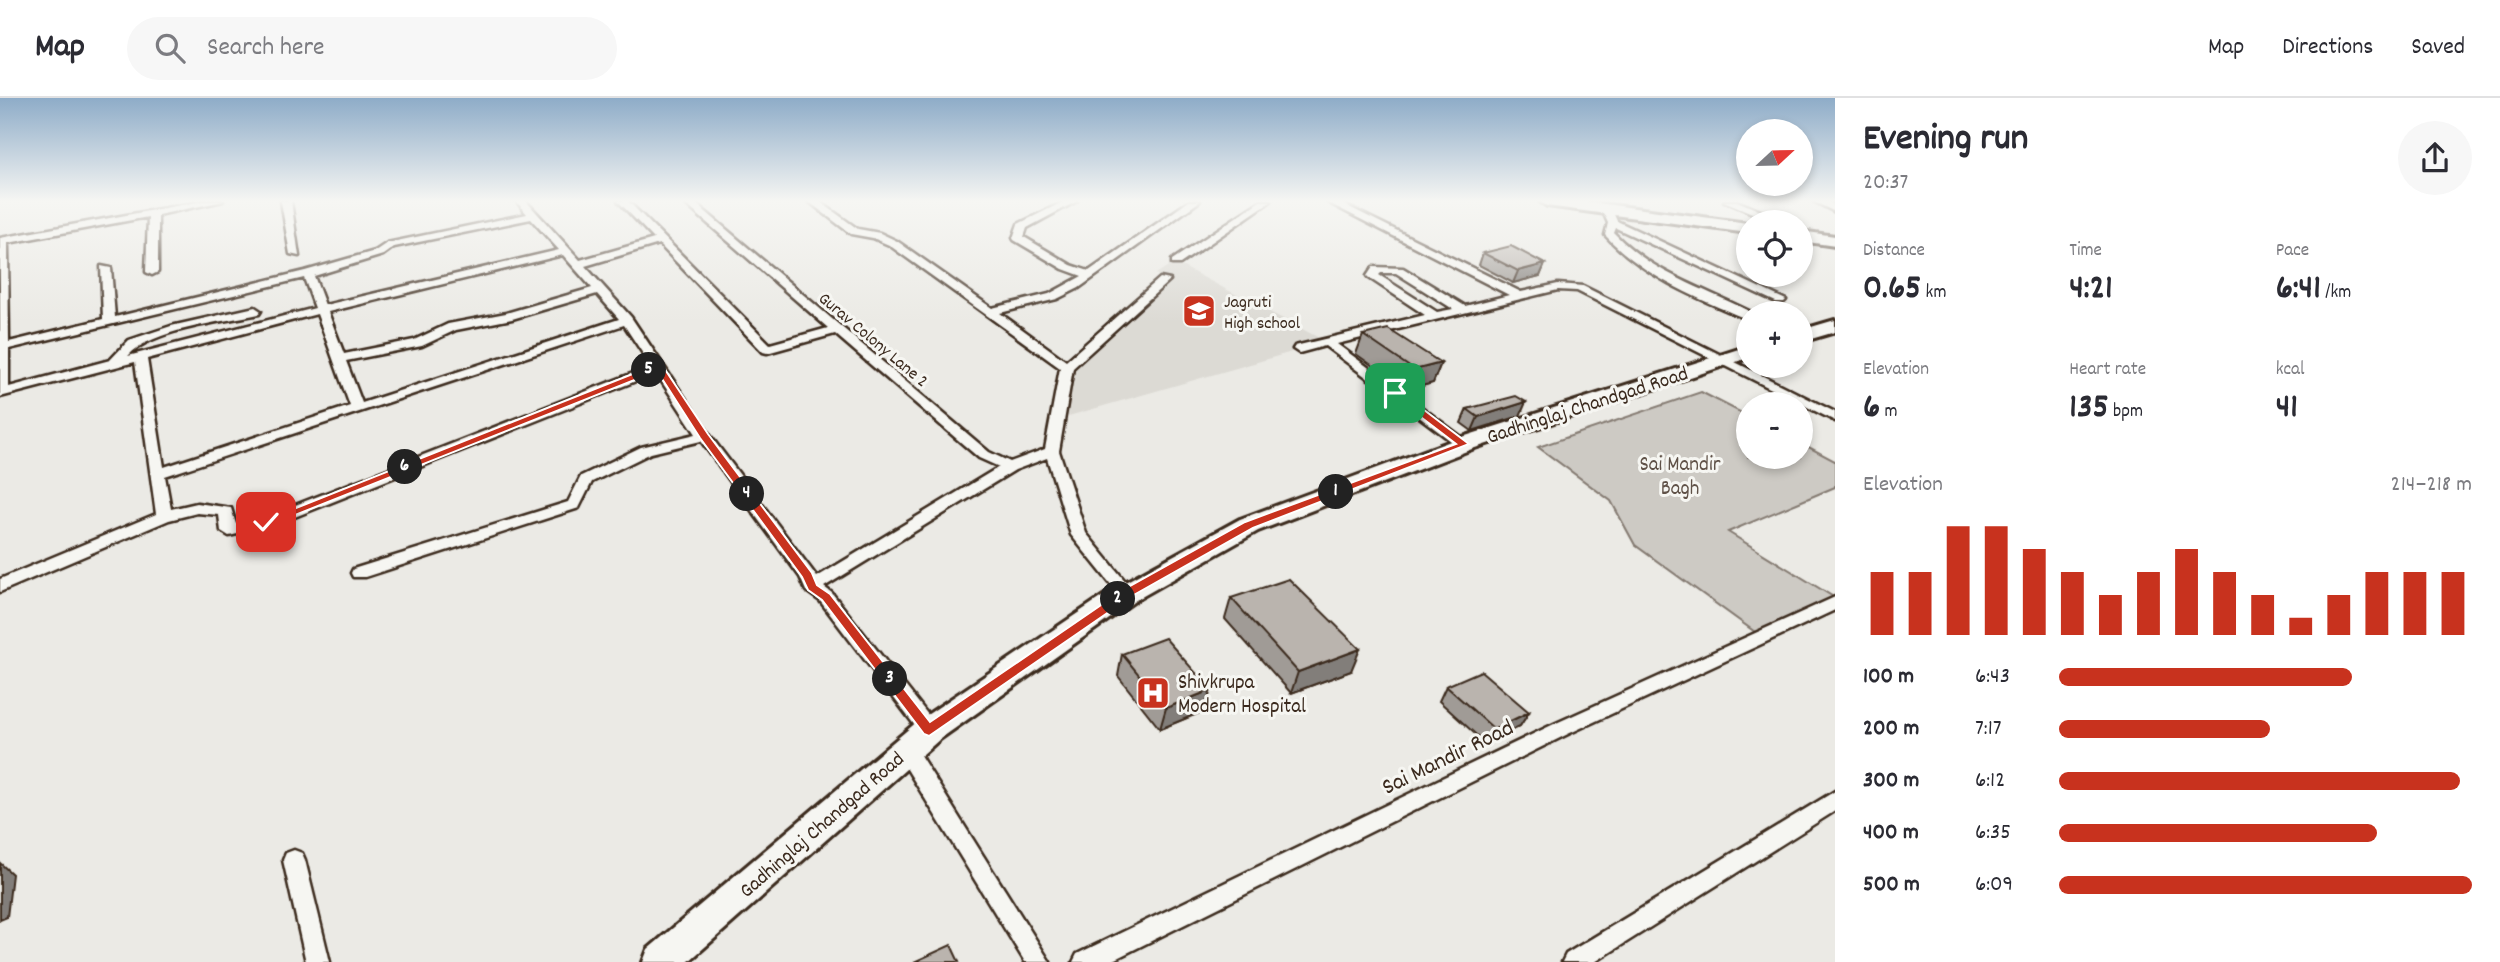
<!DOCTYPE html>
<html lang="en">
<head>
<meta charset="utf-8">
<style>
	:root { --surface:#fff; --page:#f7f7f7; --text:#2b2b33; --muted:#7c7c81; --line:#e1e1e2; --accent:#c8321e }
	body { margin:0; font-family:Dekko,sans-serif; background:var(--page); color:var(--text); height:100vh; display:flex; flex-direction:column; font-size:26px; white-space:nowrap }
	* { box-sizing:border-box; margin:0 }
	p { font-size:23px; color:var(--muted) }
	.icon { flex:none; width:38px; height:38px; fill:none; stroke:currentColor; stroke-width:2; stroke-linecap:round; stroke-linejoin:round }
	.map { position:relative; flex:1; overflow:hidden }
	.side { display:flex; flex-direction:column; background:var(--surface); width:665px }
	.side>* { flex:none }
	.needle { width:46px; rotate:68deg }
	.buttons { position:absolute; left:1736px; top:21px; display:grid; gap:14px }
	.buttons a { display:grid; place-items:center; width:77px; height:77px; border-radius:50%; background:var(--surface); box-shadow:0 4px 10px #0003; font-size:35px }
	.pin { position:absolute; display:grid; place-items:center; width:60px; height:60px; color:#fff; margin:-30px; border-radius:14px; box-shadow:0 4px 10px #0006 }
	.km { position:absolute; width:35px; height:35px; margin:-18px; border-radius:50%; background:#222; color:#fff; font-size:19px; line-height:35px; text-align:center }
	.round { display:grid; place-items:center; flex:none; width:74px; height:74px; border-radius:37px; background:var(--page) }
	.head { display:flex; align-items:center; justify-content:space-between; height:119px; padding:0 28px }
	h1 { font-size:38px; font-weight:700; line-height:52px }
	.metrics { display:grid; grid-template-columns:repeat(3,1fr); gap:10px; height:119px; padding:7px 28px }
	.metrics div { display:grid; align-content:center }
	.metrics b { font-size:35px; font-weight:700 }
	.metrics small { font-size:19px; font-weight:400 }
	.metrics p { font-size:19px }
	.chart { height:196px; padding:14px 28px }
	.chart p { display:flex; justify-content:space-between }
	.chart svg { width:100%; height:126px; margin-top:7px; stroke:var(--accent); stroke-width:6 }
	ul { padding:0 28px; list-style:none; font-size:23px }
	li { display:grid; grid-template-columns:112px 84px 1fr; align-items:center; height:52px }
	li i { height:18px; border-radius:9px; background:var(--accent) }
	header { display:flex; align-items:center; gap:42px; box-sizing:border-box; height:98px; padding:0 35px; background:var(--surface); border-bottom:2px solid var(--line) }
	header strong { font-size:33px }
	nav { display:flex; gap:38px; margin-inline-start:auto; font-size:24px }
	.search { width:490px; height:63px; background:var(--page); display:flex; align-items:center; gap:18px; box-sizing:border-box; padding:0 24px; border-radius:38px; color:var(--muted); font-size:26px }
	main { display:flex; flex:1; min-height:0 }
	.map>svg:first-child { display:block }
	.built { fill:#dcdad4 }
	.green { fill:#cdcac4; stroke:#847a71; stroke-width:2 }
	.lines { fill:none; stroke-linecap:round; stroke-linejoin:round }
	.minor-casing { stroke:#3b2a1e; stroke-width:5 }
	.primary-casing { stroke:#3b2a1e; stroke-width:6 }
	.trunk-casing { stroke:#3b2a1e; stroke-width:6 }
	.minor { fill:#f6f6f2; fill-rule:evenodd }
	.primary { fill:#f6f6f2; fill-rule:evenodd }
	.trunk { fill:#f6f6f2; fill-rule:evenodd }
	.wall { fill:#a09b96; stroke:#3b2a1e; stroke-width:2 }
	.shaded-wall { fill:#827e7a; stroke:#3b2a1e; stroke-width:2 }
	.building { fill:#bab4ae; stroke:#3b2a1e; stroke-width:2 }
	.route { fill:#c8321e; stroke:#fff; stroke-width:2 }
	.labels { text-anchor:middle; stroke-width:6; stroke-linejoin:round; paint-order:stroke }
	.far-poi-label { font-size:18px; fill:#3b2a1e; stroke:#f6f6f2; text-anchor:start }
	.far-street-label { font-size:18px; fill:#3b2a1e; stroke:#f6f6f2 }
	.street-label { font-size:21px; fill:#3b2a1e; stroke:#f6f6f2 }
	.park-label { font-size:21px; fill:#605248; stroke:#f6f6f2 }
	.poi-label { font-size:21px; fill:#3b2a1e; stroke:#f6f6f2; text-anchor:start }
	.near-street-label { font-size:24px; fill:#3b2a1e; stroke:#f6f6f2 }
</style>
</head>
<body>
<header>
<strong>Map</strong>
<div class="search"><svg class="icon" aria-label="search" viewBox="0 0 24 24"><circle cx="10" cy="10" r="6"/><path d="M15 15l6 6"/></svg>Search here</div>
<nav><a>Map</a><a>Directions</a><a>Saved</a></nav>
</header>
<main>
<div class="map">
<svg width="1835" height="864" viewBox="0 0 1835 864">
	<rect width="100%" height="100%" fill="#ebeae5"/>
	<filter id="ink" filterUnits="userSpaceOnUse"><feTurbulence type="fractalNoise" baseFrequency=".0143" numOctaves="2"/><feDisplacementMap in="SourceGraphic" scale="14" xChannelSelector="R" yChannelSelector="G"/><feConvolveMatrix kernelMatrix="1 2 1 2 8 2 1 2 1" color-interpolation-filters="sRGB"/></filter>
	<g filter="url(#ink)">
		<path class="built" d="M1174 164 1327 244 1058 321 1067 269 1163 182 1156 176Z"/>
		<path class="green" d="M1701 294 1748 318V359H1801V345L1835 363V389L1728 434 1835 500 1762 539 1635 447 1611 403 1538 349Z"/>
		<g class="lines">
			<defs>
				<g id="minor">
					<path d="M203 103H223L158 117V174L152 177 146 174 148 119 8 145 9 244 103 221 101 168 111 170 115 219 305 173 375 153 387 145 527 116 516 103H526L580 162 654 141 618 103H628L770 246 828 230 682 103H693L989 354 1010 364 1045 351 1060 270 889 147 873 140 851 136 808 103H819L858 131 880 135 897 143 992 210 1049 196 1082 178 1063 171 1014 142 1013 140 1018 126 1065 103H1077L1027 130 1024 139 1071 167 1089 173 1189 103H1200L1079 190 1057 201 1000 215 1066 263 1160 180 1170 182 1073 270 1059 353 1086 435 1135 495 1133 499H1121L1071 437 1047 360 1015 372 824 489 832 495 936 627 939 632 936 637 929 640 922 637 820 503 806 493 800 479 701 343 651 355 592 384 579 410 365 479H353L351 475 353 471 568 404 581 378 641 349 696 336 656 275 272 428 229 438 221 433 219 417 197 415 169 422 0 494V481L156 416 135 264 0 299V140ZM531 121 559 152 325 207 314 178 383 157 394 149ZM659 146 763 254 767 255 835 236 979 360 999 369 817 479 709 336 631 219 585 168ZM563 157 592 190 506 215 448 226 414 242 344 256 328 214ZM304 180 315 210 128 258C152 231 223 224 259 216L261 213 255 209 171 228 129 242 110 262 9 289V251ZM597 196 619 221 362 305 346 263 422 248 456 232 512 221ZM317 216 350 308 164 369 147 261ZM624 227 651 268 262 420 236 426 231 410 197 405 171 411 165 378Z"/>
					<path d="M281 103H291L299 158 290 156Z"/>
					<path d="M1260 103H1271L1180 166H1172V162Z"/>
					<path d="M1325 103H1337L1521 194 1558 186 1583 188 1835 314V323L1577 193 1558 192 1337 246 1471 346 1469 349H1459L1325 248 1299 255 1293 251 1295 248 1425 217 1369 180 1367 178 1373 169 1403 170 1465 208 1509 197ZM1381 175H1396L1453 211 1437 214 1379 177Z"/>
					<path d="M1724 103H1737L1787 124H1773Z"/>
					<path d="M1813 103H1826L1835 107V114Z"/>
					<path d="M1602 108H1610L1617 123 1786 202 1784 204H1776L1616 130 1614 135C1653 176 1704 190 1753 215H1748V221L1744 220C1694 199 1643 178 1605 137L1608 125 1601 110Z"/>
					<path d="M1835 499V512L1568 636 1109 864H1073L1077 856 1554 626Z"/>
					<path d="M906 644 913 646 1050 864H1025L899 658 896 652 899 646Z"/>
					<path d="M1835 693V713L1595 864H1562L1566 856Z"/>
					<path d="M294 752 302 755 305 762 330 864H306L283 762 286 755Z"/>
				</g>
				<g id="primary">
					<path d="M1835 222V234L1801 244V232Z"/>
					<path d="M1748 248V260L1472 351 1258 433 1136 502 940 641 688 864H643L648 851 918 623 1118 488 1240 421 1456 341Z"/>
				</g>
				<g id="trunk">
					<path d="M1539 103H1583L1748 125V135L1547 108Z"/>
					<path d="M1801 133 1835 138V148L1801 143Z"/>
				</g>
			</defs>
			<use href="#minor" class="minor-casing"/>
			<use href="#primary" class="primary-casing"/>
			<use href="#trunk" class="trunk-casing"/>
			<use href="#minor" class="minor"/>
			<use href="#primary" class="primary"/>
			<use href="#trunk" class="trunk"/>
		</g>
		<g class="wall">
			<path d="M1483 155 1545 166 1540 178 1513 185 1479 167Z"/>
			<path d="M1363 237 1441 265 1433 285 1407 292 1356 256Z"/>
			<path d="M1467 311 1520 318 1472 333 1461 325Z"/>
			<path d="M1231 500 1351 573 1291 595 1225 521Z"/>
			<path d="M1122 556 1204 613 1160 631 1118 578Z"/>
			<path d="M1446 588 1529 614 1520 628 1485 645 1439 603Z"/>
		</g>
		<g class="shaded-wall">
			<path d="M1545 166 1540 178 1513 185 1518 173Z"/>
			<path d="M1441 265 1433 285 1407 292 1414 272Z"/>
			<path d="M1526 304 1520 318 1472 333 1478 319Z"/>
			<path d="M1360 551 1351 573 1291 595 1298 574Z"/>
			<path d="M1211 592 1204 613 1160 631 1166 610Z"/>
			<path d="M1529 614 1520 628 1485 645 1494 631Z"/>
			<path d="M0 765 12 776 7 819 0 822Z"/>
		</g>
		<g class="building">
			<path d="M1511 148 1545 166 1518 173 1483 155Z"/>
			<path d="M1388 231 1441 265 1414 272 1363 237Z"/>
			<path d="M1516 298 1526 304 1478 319 1467 311Z"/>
			<path d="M1289 481 1360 551 1298 574 1231 500Z"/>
			<path d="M1165 540 1211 592 1166 610 1122 556Z"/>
			<path d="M1481 573 1529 614 1494 631 1446 588Z"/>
			<path d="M951 847 959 864H914Z"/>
		</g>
	</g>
	<linearGradient id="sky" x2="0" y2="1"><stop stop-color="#8eacc8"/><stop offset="0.46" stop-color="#f6f6f3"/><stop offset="1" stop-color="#f6f6f3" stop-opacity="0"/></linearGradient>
	<rect width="1835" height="224" fill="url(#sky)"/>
	<path class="route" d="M655 267H662L708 336 812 475 817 487 830 496 930 624 1123 492 1245 424 1456 346 1392 297V293H1399L1469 346 1253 430 1132 498 929 638 924 636 822 502 808 492 802 479 700 340 657 273 270 427 261 424Z"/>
	<defs>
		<symbol id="university-square" viewBox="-11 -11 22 22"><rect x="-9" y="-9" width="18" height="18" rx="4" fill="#c8321e" stroke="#f6f6f2"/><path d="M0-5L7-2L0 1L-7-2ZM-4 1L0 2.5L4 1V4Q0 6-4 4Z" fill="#fff"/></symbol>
		<symbol id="hospital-square" viewBox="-11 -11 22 22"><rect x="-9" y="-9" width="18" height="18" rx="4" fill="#c8321e" stroke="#f6f6f2"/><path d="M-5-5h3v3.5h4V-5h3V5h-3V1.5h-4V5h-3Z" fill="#fff"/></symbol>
	</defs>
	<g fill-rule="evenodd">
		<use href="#university-square" x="1180" y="194" width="38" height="38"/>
		<use href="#hospital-square" x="1134" y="576" width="38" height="38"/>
	</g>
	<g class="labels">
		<g class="far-poi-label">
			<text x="1224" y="209">Jagruti<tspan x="1224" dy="21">High school</tspan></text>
		</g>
		<g class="far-street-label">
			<text transform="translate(874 241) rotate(40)" y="6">Gurav Colony Lane 2</text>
		</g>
		<g class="street-label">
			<text transform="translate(1587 306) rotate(-18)" y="7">Gadhinglaj Chandgad Road</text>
			<text transform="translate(821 726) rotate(-41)" y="7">Gadhinglaj Chandgad Road</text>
		</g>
		<g class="park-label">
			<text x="1680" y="372">Sai Mandir<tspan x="1680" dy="24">Bagh</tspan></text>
		</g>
		<g class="poi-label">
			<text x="1178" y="590">Shivkrupa<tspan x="1178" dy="24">Modern Hospital</tspan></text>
		</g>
		<g class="near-street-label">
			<text transform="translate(1447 658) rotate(-26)" y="8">Sai Mandir Road</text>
		</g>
	</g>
</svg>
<div class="buttons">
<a><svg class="needle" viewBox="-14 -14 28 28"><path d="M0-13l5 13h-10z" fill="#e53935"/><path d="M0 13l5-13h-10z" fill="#7c7c81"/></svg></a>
<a><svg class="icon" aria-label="locate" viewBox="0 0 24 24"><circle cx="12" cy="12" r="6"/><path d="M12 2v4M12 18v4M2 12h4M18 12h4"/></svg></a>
<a>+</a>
<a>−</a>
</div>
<div class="pin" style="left:1395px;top:295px;background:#1e9e55"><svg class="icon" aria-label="arrive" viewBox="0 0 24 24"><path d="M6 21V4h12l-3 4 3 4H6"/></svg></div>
<div class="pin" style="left:266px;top:424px;background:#d93025"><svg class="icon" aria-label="check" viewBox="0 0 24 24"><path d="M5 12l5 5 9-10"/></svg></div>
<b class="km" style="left:1336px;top:394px">1</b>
<b class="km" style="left:1118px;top:501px">2</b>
<b class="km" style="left:890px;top:581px">3</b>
<b class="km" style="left:747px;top:396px">4</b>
<b class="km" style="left:649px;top:272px">5</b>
<b class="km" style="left:405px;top:369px">6</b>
</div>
<section class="side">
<div class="head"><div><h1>Evening run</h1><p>20:37</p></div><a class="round"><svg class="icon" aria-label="share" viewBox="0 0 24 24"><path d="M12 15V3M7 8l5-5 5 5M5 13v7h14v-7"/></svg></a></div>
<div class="metrics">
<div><p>Distance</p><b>0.65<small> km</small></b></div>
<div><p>Time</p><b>4:21</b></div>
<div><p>Pace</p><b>6:41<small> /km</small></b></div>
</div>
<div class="metrics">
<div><p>Elevation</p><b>6<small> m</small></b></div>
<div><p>Heart rate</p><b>135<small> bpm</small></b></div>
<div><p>kcal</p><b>41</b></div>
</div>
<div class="chart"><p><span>Elevation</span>214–218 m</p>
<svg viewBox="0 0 160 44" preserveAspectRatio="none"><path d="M5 44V22M15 44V22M25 44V6M35 44V6M45 44V14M55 44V22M65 44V30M75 44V22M85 44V14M95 44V22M105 44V30M115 44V38M125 44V30M135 44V22M145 44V22M155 44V22"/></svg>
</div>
<ul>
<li><b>100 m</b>6:43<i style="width:71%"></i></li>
<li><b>200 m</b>7:17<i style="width:51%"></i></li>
<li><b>300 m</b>6:12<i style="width:97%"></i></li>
<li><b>400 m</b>6:35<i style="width:77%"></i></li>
<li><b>500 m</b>6:09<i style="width:100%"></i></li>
</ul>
</section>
</main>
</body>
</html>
